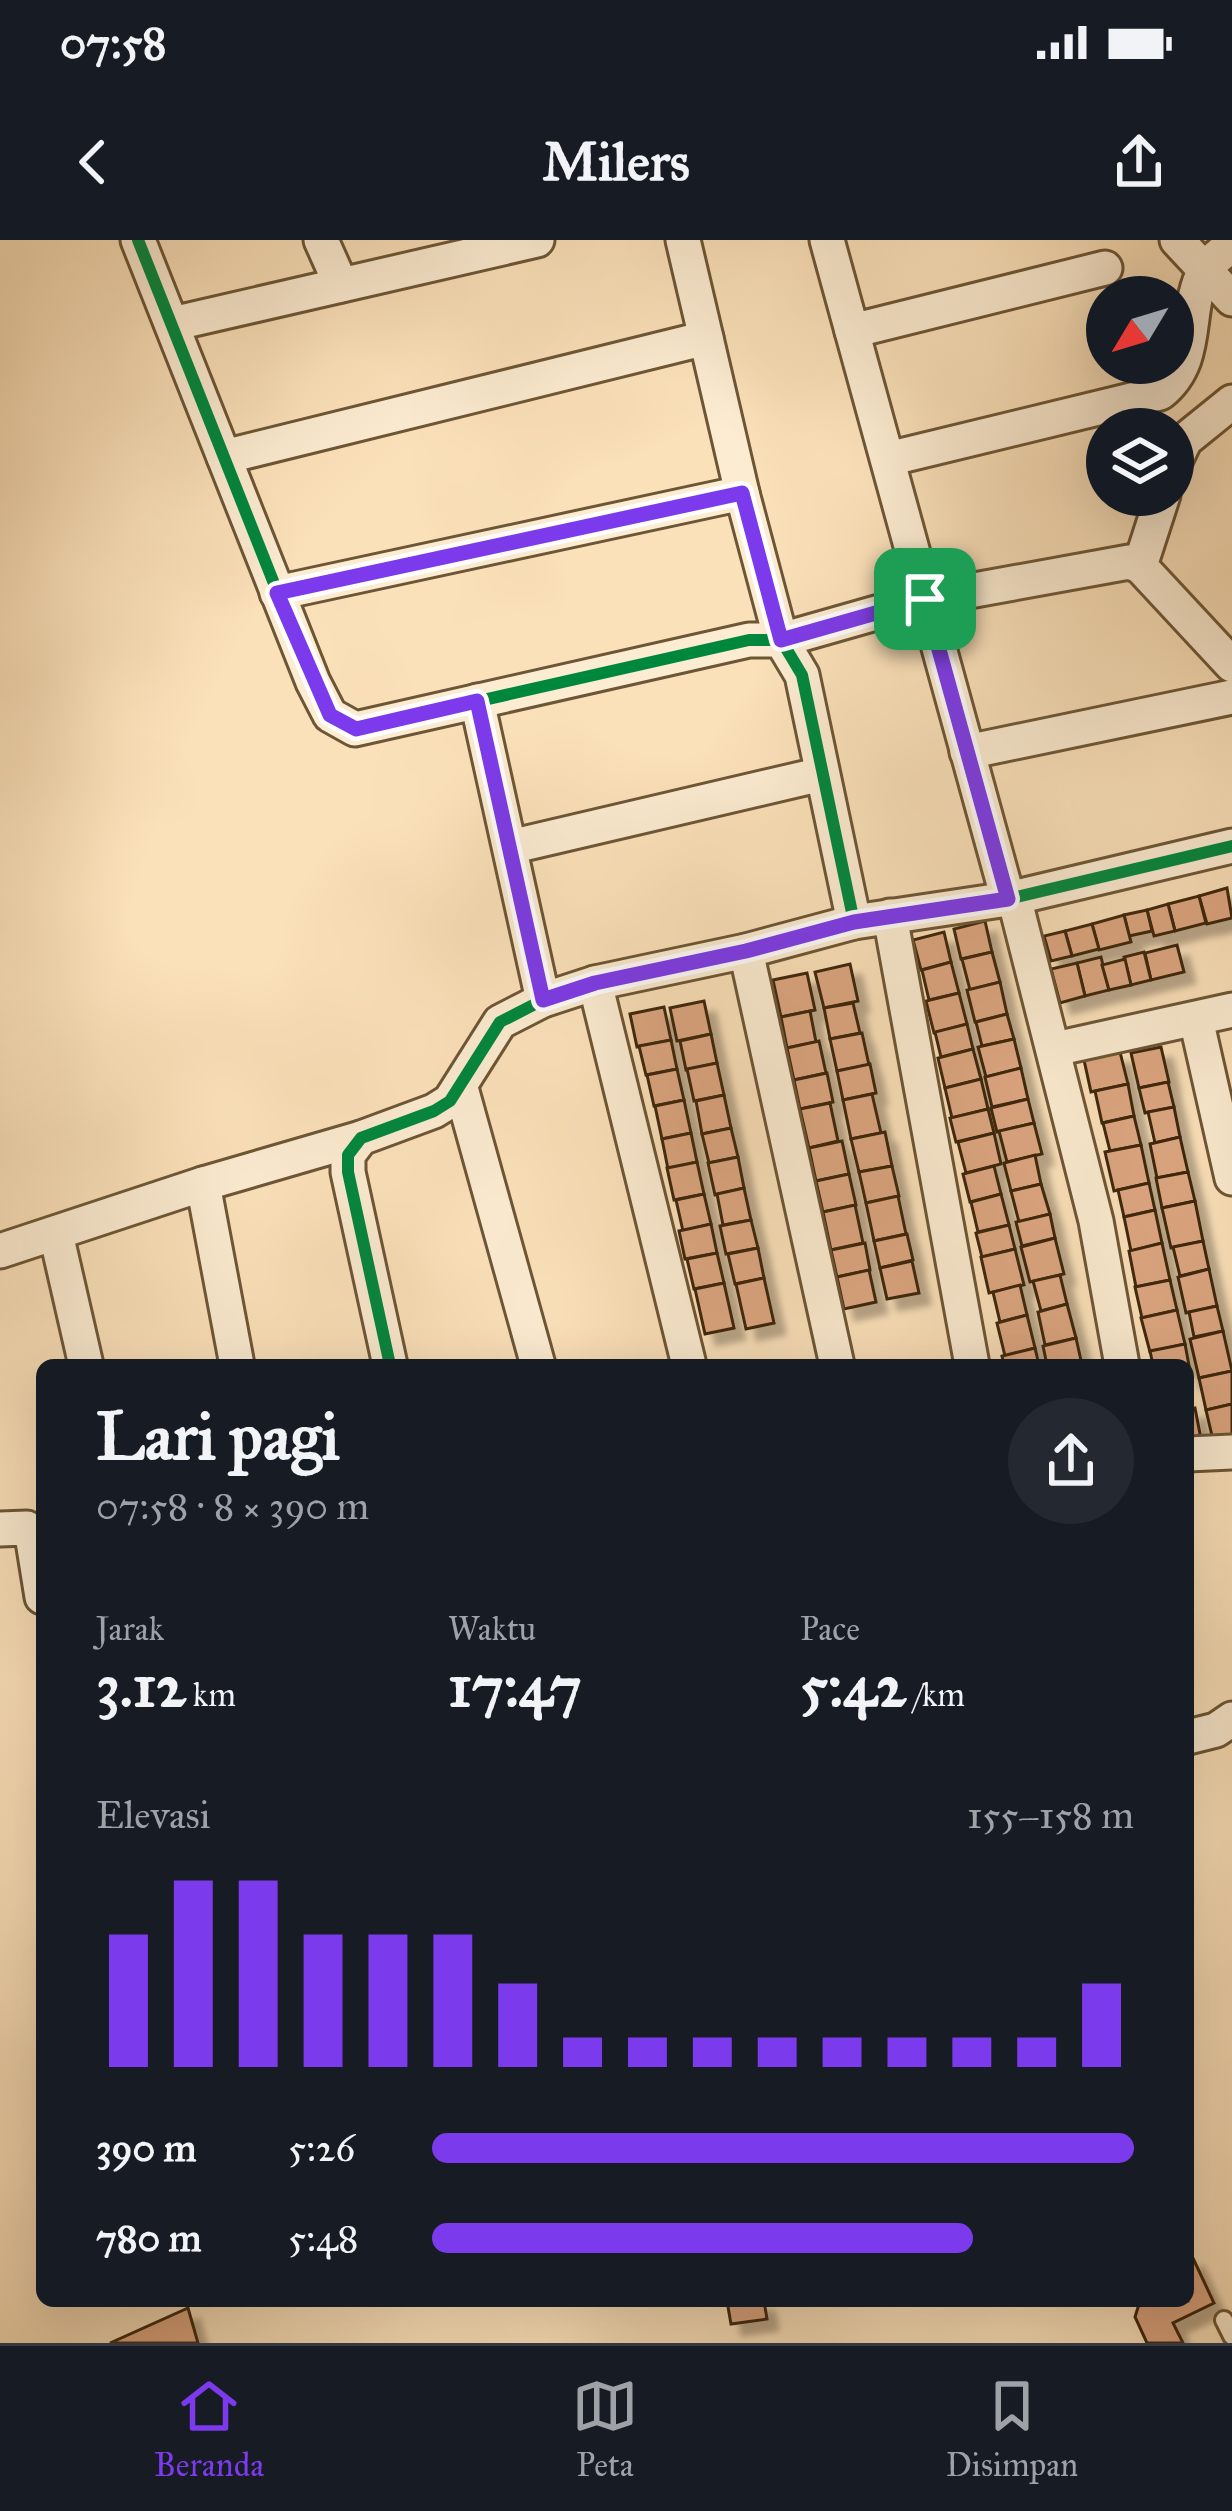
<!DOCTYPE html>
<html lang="id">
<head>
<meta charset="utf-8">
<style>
	:root { --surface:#171b24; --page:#242831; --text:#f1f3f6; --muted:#9ea1a6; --line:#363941; --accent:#7c3aed }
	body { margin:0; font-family:"IM FELL Great Primer",serif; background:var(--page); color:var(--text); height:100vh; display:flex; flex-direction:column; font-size:45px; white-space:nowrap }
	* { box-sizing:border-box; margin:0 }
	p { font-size:39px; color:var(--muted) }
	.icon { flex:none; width:66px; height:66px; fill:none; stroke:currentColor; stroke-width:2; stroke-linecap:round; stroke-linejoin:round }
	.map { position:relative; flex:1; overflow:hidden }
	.details { position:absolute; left:36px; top:1119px; width:1158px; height:948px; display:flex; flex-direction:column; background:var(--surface); border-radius:18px; box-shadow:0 12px 48px #0002 }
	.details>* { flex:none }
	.needle { width:78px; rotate:232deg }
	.controls { position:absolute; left:1086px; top:36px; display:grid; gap:24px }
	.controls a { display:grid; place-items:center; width:108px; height:108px; border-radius:50%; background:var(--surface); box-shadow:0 12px 48px #0002; font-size:60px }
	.pin { position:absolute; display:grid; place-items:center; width:102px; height:102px; color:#fff; margin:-51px; border-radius:24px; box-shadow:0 6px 18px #0006 }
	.round { display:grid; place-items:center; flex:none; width:126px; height:126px; border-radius:63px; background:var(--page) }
	.head { display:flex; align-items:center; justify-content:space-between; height:204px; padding:0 60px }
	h1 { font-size:66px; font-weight:800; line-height:90px }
	.stats { display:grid; grid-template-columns:repeat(3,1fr); gap:18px; height:204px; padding:12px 60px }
	.stats div { display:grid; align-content:center }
	.stats b { font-size:60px; font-weight:800 }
	.stats small { font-size:33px; font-weight:400 }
	.stats p { font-size:33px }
	.chart { height:336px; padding:24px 60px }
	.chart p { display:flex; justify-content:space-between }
	.chart svg { width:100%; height:216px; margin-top:12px; stroke:var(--accent); stroke-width:6 }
	ul { padding:0 60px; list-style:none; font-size:39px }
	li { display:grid; grid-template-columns:192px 144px 1fr; align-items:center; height:90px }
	li i { height:30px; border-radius:15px; background:var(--accent) }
	.status { display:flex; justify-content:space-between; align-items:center; height:84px; padding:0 60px; background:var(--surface); direction:ltr }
	.status svg { height:33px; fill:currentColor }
	header { display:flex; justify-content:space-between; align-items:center; height:156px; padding:0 60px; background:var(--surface); font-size:54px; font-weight:800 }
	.tab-bar { display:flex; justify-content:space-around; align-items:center; height:168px; border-top:3px solid var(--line); background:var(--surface); font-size:33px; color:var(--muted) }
	.tab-bar a { display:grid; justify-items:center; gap:6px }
	.tab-bar .active { color:var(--accent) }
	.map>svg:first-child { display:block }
	.building { fill:#dca681; stroke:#3e2709; stroke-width:3; filter:url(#shadow) }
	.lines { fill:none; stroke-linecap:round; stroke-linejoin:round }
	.service-casing { stroke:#6d5635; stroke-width:22 }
	.minor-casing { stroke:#6d5635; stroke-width:39 }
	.service { stroke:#fcecd2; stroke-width:16 }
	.minor { stroke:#fcecd2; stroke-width:33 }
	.cycleway-casing { stroke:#fcecd2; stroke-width:20 }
	.cycleway { stroke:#00873e; stroke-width:12 }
	.route-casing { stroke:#fff; stroke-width:24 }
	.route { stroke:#7c3aed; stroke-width:15 }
</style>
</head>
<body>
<div class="status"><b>07:58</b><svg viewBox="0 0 49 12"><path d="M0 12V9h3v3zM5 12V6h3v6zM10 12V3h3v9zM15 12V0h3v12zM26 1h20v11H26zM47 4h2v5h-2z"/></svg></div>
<header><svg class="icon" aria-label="back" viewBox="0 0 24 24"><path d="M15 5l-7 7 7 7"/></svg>Milers<svg class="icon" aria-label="share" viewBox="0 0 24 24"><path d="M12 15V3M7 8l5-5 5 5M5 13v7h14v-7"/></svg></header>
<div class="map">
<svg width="1232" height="2103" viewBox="0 0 1232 2103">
	<defs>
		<filter id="shadow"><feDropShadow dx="11" dy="11" stdDeviation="3" flood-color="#0004"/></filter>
	</defs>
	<rect width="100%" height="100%" fill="#fbe1ba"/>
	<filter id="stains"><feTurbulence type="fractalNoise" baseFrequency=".00167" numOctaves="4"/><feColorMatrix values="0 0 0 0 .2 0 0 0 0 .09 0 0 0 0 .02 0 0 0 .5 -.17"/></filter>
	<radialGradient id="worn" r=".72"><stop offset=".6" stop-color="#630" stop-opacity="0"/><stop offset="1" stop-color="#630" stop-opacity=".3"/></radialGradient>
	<g class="building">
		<path d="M1227 648 1232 678 1207 684 1199 656Z"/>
		<path d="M1199 656 1206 683 1175 691 1168 664Z"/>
		<path d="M1168 664 1175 691 1154 696 1147 670Z"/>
		<path d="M1147 670 1152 691 1129 696 1124 675Z"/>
		<path d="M1124 675 1131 702 1099 710 1092 684Z"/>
		<path d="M985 681 992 712 961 719 954 689Z"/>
		<path d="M1092 684 1099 709 1072 716 1065 691Z"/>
		<path d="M1065 691 1072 716 1051 721 1044 696Z"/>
		<path d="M944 692 951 722 921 730 913 700Z"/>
		<path d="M1177 705 1184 732 1151 740 1145 713Z"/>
		<path d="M992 712 1000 742 970 750 962 719Z"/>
		<path d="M1144 712 1151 740 1131 745 1124 717Z"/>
		<path d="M1101 717 1109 750 1085 756 1077 723Z"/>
		<path d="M1125 719 1131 745 1109 750 1102 725Z"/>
		<path d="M951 722 959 753 929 760 922 730Z"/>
		<path d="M1077 723 1085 756 1060 763 1051 729Z"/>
		<path d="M850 724 858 761 824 768 815 732Z"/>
		<path d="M807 733 815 770 781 777 773 740Z"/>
		<path d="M1000 742 1007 774 975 782 967 750Z"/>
		<path d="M959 753 967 784 934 793 926 761Z"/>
		<path d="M704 761 711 794 677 801 670 768Z"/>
		<path d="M853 763 860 793 830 799 824 768Z"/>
		<path d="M664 767 671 800 637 807 630 774Z"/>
		<path d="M810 771 816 802 787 808 781 777Z"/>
		<path d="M1007 774 1014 799 982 806 976 782Z"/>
		<path d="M967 784 973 809 941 817 935 792Z"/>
		<path d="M862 793 869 825 837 831 830 799Z"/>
		<path d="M711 794 717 823 686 830 680 801Z"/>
		<path d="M1014 799 1021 828 986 837 978 807Z"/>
		<path d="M671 800 677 829 646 835 639 806Z"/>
		<path d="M819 801 826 833 794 840 787 808Z"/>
		<path d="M1161 807 1169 842 1139 848 1131 813Z"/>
		<path d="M973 809 981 839 945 848 938 818Z"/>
		<path d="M1120 812 1128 844 1091 852 1084 820Z"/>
		<path d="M717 823 724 855 694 861 687 829Z"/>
		<path d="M870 824 876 853 843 860 837 831Z"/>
		<path d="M1021 828 1028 859 992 867 985 837Z"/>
		<path d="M677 829 684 860 654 866 647 835Z"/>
		<path d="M827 833 833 862 800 869 794 840Z"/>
		<path d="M981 839 988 869 952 878 945 848Z"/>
		<path d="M1168 842 1174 867 1145 873 1139 848Z"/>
		<path d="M1128 844 1134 876 1102 883 1095 851Z"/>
		<path d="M872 854 881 893 851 899 843 860Z"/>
		<path d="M724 855 731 888 702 894 696 861Z"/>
		<path d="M1028 859 1034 883 997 892 991 868Z"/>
		<path d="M684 860 691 893 662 899 655 866Z"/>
		<path d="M830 863 838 901 809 908 800 869Z"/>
		<path d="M1174 867 1180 897 1155 903 1148 872Z"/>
		<path d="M988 869 994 893 956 902 950 878Z"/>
		<path d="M1134 876 1141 905 1110 911 1103 883Z"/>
		<path d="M1034 883 1042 914 1007 922 999 891Z"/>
		<path d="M731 888 738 917 709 923 702 894Z"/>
		<path d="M885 892 892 926 859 932 851 899Z"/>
		<path d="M691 893 697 922 668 929 662 899Z"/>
		<path d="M994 893 1001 924 966 933 958 902Z"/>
		<path d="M1180 897 1188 932 1157 938 1150 904Z"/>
		<path d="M842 901 849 934 816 941 809 908Z"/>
		<path d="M1141 905 1149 943 1114 951 1105 912Z"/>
		<path d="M1035 915 1041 944 1011 951 1004 923Z"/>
		<path d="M738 917 744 948 715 955 708 923Z"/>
		<path d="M697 922 704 954 674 960 667 928Z"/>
		<path d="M892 926 899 956 866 963 859 932Z"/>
		<path d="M994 926 1001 954 970 962 963 934Z"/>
		<path d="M1188 932 1195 961 1162 968 1156 938Z"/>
		<path d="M849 934 856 965 823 972 816 941Z"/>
		<path d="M1149 943 1155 970 1124 977 1118 950Z"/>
		<path d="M1041 944 1050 974 1019 982 1011 951Z"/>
		<path d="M744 948 751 980 723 985 717 954Z"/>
		<path d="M704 954 711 984 683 991 676 960Z"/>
		<path d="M1001 954 1009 985 978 992 971 962Z"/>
		<path d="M898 956 906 994 874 1001 866 963Z"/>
		<path d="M1195 961 1203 1001 1171 1008 1162 968Z"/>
		<path d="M855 965 863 1003 831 1010 823 972Z"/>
		<path d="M1155 970 1162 1003 1131 1011 1124 977Z"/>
		<path d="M1050 974 1055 998 1022 1006 1016 982Z"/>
		<path d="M751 980 758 1008 726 1014 720 986Z"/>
		<path d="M711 984 717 1013 685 1019 679 991Z"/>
		<path d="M1009 985 1015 1009 982 1017 976 993Z"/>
		<path d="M907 994 913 1020 880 1028 874 1001Z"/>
		<path d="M1055 998 1064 1034 1030 1042 1021 1007Z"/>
		<path d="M1203 1001 1209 1029 1180 1036 1173 1007Z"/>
		<path d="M865 1003 870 1030 837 1037 831 1010Z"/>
		<path d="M1162 1003 1170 1040 1136 1047 1129 1011Z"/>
		<path d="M758 1008 764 1038 735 1044 728 1014Z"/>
		<path d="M1015 1009 1024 1045 989 1053 981 1017Z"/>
		<path d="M717 1013 724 1043 694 1049 687 1019Z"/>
		<path d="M912 1021 919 1053 887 1059 880 1028Z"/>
		<path d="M1209 1029 1217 1066 1186 1073 1178 1037Z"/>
		<path d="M869 1030 876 1062 844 1069 837 1037Z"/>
		<path d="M1060 1035 1067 1064 1041 1071 1033 1041Z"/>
		<path d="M764 1038 774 1083 746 1089 736 1044Z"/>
		<path d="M1170 1040 1177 1070 1142 1078 1135 1047Z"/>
		<path d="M724 1043 734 1088 705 1094 695 1049Z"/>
		<path d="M1020 1045 1027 1075 1000 1082 993 1052Z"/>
		<path d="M1067 1064 1076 1098 1045 1105 1038 1072Z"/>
		<path d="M1217 1066 1223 1091 1194 1097 1189 1072Z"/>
		<path d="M1177 1070 1185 1104 1150 1112 1141 1078Z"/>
		<path d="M1027 1075 1035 1108 1005 1116 997 1083Z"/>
		<path d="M1223 1091 1232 1131 1199 1138 1190 1099Z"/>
		<path d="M1076 1098 1082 1125H1047L1043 1106Z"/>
		<path d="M1185 1104 1191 1136 1188 1137V1125H1153L1150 1111Z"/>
		<path d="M1035 1108 1039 1125H1004L1002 1116Z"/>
		<path d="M1232 1131V1164L1206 1170 1199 1138Z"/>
		<path d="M1232 1164V1196L1213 1200 1206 1170Z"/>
		<path d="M1195 1168 1201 1199 1188 1201V1169Z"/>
		<path d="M1192 2016 1214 2063 1173 2083 1183 2103H1147L1135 2077 1140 2061H1188V2018Z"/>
		<path d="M727 2061H764L767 2079 731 2084Z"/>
		<path d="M188 2068 198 2103H110Z"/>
	</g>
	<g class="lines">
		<defs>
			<path id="service" d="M1224 2080 1232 2096"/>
			<g id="minor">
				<path d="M138 0 313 442 330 475 355 489 749 400H781L802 435 854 682"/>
				<path d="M321 0 341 45"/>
				<path d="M683 0 706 98"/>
				<path d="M827 0 1008 659"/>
				<path d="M1177 0 1232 59"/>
				<path d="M172 84 537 0"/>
				<path d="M852 91 1105 28"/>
				<path d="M224 217 706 98 742 253 277 353"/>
				<path d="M888 219 1160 153C1202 120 1183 69 1205 30 1210 21 1224 12 1232 4"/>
				<path d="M1173 225 1185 200 1232 162"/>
				<path d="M742 253 781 400 925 359 1129 322 1140 326"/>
				<path d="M1163 255 1140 326 1232 425"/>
				<path d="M477 461 543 760"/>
				<path d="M967 512 1232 457"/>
				<path d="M510 607 822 534"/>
				<path d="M1014 657 1096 981 1122 1125"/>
				<path d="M890 676 972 1125"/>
				<path d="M746 711 837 1125"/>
				<path d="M595 743 689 1125"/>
				<path d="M1196 779 1232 938"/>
				<path d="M1055 809 1232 770"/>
				<path d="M461 848 538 1125"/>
				<path d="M203 944 237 1125"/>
				<path d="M56 994 86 1125"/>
				<path d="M0 1011 203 944 361 898"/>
				<path d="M390 1125 348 932V915L361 898 434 871 450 861 500 782 543 760 595 743 746 711 854 682 1008 659 1232 606"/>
				<path d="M1188 1214 1232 1212"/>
				<path d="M0 1289 27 1288 33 1301 42 1357"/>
				<path d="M1188 1497 1216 1490 1232 1479"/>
			</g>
		</defs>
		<use href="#service" class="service-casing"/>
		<use href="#minor" class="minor-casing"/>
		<use href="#service" class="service"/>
		<use href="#minor" class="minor"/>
		<defs>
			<g id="cycleway">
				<path d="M138 0 313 442 330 475 355 489 749 400H781L802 435 854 682"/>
				<path d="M390 1125 348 932V915L361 898 434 871 450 861 500 782 543 760 595 743 746 711 854 682 1008 659 1232 606"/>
			</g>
		</defs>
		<use href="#cycleway" class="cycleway-casing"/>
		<use href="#cycleway" class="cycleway"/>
	</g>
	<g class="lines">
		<defs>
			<path id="route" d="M742 253 781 400 925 359 1008 659 854 682 746 711 595 743 543 760 477 461 356 489 330 475 277 353Z"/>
		</defs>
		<use href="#route" class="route-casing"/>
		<use href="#route" class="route"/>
	</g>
	<rect width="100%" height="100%" filter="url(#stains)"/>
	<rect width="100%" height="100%" fill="url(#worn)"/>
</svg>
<div class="controls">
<a><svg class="needle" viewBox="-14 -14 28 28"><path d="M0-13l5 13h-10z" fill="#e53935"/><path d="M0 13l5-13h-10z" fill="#9ea1a6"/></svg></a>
<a><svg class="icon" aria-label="layers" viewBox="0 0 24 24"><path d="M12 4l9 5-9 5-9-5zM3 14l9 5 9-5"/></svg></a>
</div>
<div class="pin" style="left:925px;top:359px;background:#1e9e55"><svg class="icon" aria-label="arrive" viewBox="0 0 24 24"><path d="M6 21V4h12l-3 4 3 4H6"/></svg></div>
<section class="details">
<div class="head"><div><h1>Lari pagi</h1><p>07:58 · 8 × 390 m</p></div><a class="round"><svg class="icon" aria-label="share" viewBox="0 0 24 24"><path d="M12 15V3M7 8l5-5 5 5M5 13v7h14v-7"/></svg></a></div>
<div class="stats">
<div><p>Jarak</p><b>3.12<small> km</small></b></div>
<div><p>Waktu</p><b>17:47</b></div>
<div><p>Pace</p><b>5:42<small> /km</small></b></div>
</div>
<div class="chart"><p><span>Elevasi</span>155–158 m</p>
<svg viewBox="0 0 160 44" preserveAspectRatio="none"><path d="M5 44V17M15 44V6M25 44V6M35 44V17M45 44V17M55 44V17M65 44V27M75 44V38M85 44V38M95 44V38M105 44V38M115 44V38M125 44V38M135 44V38M145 44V38M155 44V27"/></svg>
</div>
<ul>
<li><b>390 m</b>5:26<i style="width:100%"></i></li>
<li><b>780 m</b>5:48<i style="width:77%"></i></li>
</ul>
</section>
</div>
<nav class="tab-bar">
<a class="active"><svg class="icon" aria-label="home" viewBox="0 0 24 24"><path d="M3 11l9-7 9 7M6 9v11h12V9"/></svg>Beranda</a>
<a><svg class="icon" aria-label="map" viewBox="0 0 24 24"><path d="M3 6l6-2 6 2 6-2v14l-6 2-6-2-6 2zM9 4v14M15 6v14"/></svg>Peta</a>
<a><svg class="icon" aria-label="saved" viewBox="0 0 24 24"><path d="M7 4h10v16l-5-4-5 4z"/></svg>Disimpan</a>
</nav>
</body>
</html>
